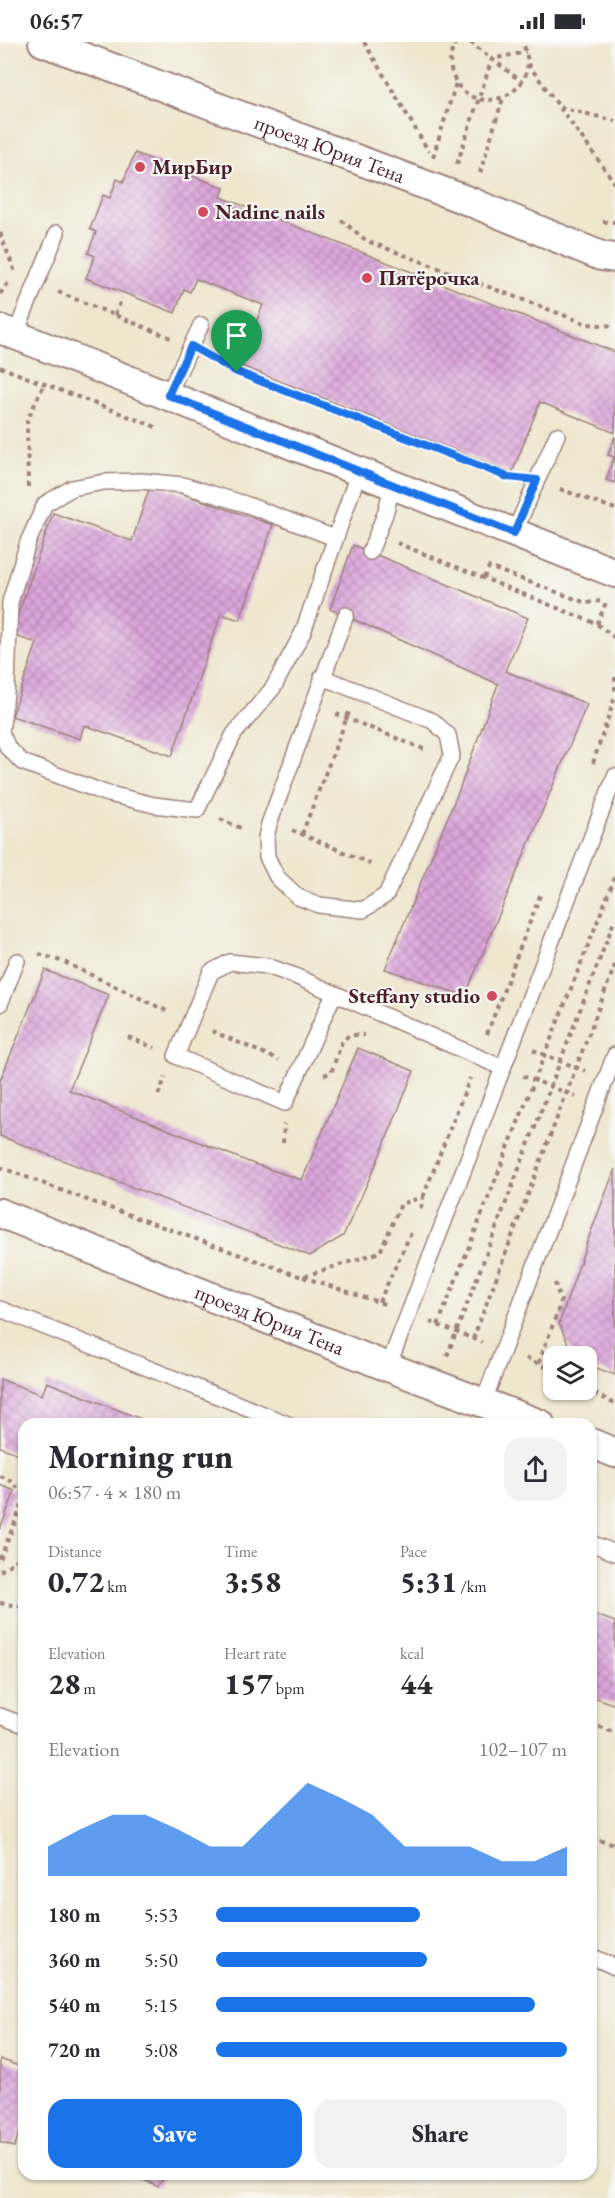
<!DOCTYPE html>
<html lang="en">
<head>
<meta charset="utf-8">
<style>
	:root { --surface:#fff; --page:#f2f2f3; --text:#2b2b33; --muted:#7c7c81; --accent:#1a73e8 }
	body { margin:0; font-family:"EB Garamond",serif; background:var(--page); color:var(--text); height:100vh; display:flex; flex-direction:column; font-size:22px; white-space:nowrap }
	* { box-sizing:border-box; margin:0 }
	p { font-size:20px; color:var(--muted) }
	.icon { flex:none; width:33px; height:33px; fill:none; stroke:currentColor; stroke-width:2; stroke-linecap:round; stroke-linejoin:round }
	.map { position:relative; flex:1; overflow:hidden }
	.drawer { position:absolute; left:18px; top:1376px; width:579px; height:762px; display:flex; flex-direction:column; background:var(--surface); border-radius:18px; box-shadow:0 2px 4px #0004 }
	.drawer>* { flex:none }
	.fabs { position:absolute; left:543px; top:1304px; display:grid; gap:12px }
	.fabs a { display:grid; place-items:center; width:54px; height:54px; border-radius:12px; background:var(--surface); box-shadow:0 2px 4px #0004; font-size:30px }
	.pin { position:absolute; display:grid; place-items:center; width:51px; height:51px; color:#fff; margin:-62px -26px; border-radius:50% 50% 50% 0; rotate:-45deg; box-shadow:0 0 6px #0007 }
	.pin .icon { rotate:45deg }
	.round { display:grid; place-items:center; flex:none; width:63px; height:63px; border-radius:18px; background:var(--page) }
	.head { display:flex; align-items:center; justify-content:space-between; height:102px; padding:0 30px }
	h1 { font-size:33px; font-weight:800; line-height:45px }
	.metrics { display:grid; grid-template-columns:repeat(3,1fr); gap:9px; height:102px; padding:6px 30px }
	.metrics div { display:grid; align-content:center }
	.metrics b { font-size:30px; font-weight:800 }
	.metrics small { font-size:16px; font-weight:400 }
	.metrics p { font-size:16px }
	.chart { height:168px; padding:12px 30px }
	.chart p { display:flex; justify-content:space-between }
	.chart svg { width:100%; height:108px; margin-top:6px; fill:var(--accent); opacity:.7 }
	.action { display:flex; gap:12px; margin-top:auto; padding:12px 30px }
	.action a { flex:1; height:69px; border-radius:18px; background:var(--accent); color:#fff; font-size:24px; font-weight:800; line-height:69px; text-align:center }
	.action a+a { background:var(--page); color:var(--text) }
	ul { padding:0 30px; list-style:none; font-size:20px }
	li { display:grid; grid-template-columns:96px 72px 1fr; align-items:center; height:45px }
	li i { height:15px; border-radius:8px; background:var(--accent) }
	.status { display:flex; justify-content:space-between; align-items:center; height:42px; padding:0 30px; background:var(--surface); direction:ltr }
	.status svg { height:16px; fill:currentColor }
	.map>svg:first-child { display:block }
	.building { fill:url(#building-cross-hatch) }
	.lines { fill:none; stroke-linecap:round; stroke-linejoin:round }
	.lane-casing { stroke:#9c827c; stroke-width:18 }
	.street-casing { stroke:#9c827c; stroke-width:32 }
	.path { stroke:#9c827c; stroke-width:4; stroke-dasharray:4.5 4.5; stroke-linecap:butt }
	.lane { stroke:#fff; stroke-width:15 }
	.street { stroke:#fff; stroke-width:28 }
	.route-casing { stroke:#fff; stroke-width:12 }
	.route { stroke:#1a73e8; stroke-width:8 }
	.poi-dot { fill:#d1495b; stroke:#f6f6f2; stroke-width:2 }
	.labels { text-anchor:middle; stroke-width:4.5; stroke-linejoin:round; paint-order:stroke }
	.street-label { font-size:21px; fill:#4a1f2b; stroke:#f6f6f2 }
	.poi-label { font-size:21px; font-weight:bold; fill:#4a1f2b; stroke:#f6f6f2; text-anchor:start }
</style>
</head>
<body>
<div class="status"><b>06:57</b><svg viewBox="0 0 49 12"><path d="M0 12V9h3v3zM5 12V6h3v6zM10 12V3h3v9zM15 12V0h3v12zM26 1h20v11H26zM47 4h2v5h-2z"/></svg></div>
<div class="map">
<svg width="615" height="2156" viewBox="0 0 615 2156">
	<defs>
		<pattern id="building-cross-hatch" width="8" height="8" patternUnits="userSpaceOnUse" patternTransform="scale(1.5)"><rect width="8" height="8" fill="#dca5dc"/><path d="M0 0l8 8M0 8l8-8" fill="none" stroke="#b486b3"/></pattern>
	</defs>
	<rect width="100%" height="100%" fill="#f6f6f2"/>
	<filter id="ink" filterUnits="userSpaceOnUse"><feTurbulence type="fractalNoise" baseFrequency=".0167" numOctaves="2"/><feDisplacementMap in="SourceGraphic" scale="12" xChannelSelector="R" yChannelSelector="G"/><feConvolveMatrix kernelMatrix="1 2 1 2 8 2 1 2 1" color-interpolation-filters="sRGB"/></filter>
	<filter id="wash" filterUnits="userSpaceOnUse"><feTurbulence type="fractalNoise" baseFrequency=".008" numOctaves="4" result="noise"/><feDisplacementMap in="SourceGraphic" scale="24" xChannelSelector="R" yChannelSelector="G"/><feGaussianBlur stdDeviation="1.35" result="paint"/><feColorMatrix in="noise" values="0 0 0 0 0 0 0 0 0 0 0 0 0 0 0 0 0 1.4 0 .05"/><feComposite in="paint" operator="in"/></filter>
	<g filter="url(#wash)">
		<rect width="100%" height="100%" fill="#efe6ce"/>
		<g id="blocks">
			<g class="building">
				<path d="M135 111 224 146 221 155 615 310V391L540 360 512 431 239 323 263 263 196 237 190 250 184 247 175 271 86 236 95 214 88 211 96 190 90 187 103 153 110 156 117 137 123 140Z"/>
				<path d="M615 394V441L606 438 614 415 608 413Z"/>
				<path d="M151 441 273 483 240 578 221 572 172 714 84 683 80 697 12 674 37 601 11 593 53 471 132 499Z"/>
				<path d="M353 503 528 576 505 629 587 662 465 954 385 927 459 748 498 642 330 567Z"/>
				<path d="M45 928 109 953 69 1048 254 1122 302 1138 358 1006 414 1029 377 1120 343 1194 310 1214 0 1094V1039Z"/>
				<path d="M615 1127V1333L586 1322V1314H574L559 1282 587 1200Z"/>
				<path d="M0 1337 42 1353 47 1340 154 1382H24V1414L0 1405Z"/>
				<path d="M0 1443 15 1449 0 1487Z"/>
				<path d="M591 1571 615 1580V1663L591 1654Z"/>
				<path d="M0 2017 24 2026V2079L14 2105 0 2100Z"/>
				<path d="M132 2132H165L158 2145Z"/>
			</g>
		</g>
	</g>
	<g filter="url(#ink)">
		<use href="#blocks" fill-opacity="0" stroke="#9c827c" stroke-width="1.5"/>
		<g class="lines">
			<defs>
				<g id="lane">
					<path d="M15 293 57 191"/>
					<path d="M168 353 201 283"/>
					<path d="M514 491 557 393"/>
					<path d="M335 496 245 462 183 443 141 439 104 440 72 446 45 462 28 500 10 560 7 644 1 690 8 706 22 720 105 751 154 763 197 768 234 692 273 646 303 590 359 429"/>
					<path d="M370 510 385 472 393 442"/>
					<path d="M322 635 433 679 448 693 452 713 386 853 363 868 319 863 298 855 277 835 267 815 266 796 269 782 346 573"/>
					<path d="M334 952 285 1061 176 1014 211 930 230 920 267 924 295 934 503 1026"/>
					<path d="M0 962 17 919"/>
					<path d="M0 1267 288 1382"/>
					<path d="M388 1325 615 734"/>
					<path d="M483 1361 615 1013"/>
					<path d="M591 1501 615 1511"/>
					<path d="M0 1674 24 1683"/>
					<path d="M591 1914 615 1925"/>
				</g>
				<g id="street">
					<path id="s1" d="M43 0 471 160 601 214 615 216"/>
					<path d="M0 287 615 531"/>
					<path id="s2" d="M0 1171 388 1325 540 1382"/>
					<path d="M591 1401 615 1411"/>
				</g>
			</defs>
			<use href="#lane" class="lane-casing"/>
			<use href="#street" class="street-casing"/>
			<g class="path">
				<path d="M364 0 429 110"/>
				<path d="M456 0C450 9 449 22 452 31 470 84 549 51 522 0"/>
				<path d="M470 0 522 40"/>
				<path d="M528 22 615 141"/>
				<path d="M560 65 615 79"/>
				<path d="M433 115 456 41"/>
				<path d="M457 122 492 17 526 10"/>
				<path d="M480 131 503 56"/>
				<path d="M341 178 367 199 587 282 615 284"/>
				<path d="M603 180H615"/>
				<path d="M0 191 15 230"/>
				<path d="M58 250 171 296"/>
				<path d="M0 252 8 241"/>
				<path d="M115 273 122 256"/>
				<path d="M212 316 237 330 512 435"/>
				<path d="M0 325 156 385"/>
				<path d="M28 445 27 379 45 340"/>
				<path d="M560 447 615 467"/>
				<path d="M397 501 597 582 615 596"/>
				<path d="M484 536 489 525 586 561 600 559"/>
				<path d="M597 582 607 558"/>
				<path d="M615 635V651"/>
				<path d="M336 672 426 708"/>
				<path d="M593 721 615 655"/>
				<path d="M220 777 243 787"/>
				<path d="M292 788 374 823"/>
				<path d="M302 792 349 670"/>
				<path d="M39 912 64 920 169 970"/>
				<path d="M212 989 279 1018"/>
				<path d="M487 992 541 851"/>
				<path d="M128 995 155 1006"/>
				<path d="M533 1008 585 1029"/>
				<path d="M324 1033 331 1031 342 1000 349 993H364"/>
				<path d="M523 1034 575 1054"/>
				<path d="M158 1053 166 1035"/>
				<path d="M283 1101 284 1082"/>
				<path d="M0 1125 82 1156 302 1235 380 1210 401 1162 423 1155 421 1167"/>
				<path d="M423 1155 470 1036"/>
				<path d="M303 1235 387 1263"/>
				<path d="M379 1260 411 1191"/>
				<path d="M430 1280 482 1300"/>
				<path d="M438 1283 615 835"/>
				<path d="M473 1297 615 923"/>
				<path d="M447 1314 615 877"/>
				<path d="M526 1316 554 1329"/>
				<path d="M539 1321 561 1260 555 1241"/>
				<path d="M586 1347 615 1362"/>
				<path d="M0 1434 10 1438 24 1452"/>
				<path d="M0 1517 24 1458"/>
				<path d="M0 1529 24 1513"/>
				<path d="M0 1561 24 1565"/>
				<path d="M591 1681 615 1691"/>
				<path d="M591 1796 615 1803"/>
			</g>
			<use href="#lane" class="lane"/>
			<use href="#street" class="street"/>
		</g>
	</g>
	<g class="lines" filter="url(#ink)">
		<defs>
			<path id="route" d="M191 304 237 330 508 435 537 438 514 491 168 353Z"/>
		</defs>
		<use href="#route" class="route-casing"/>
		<use href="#route" class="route"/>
	</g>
	<g class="poi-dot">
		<circle cx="140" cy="125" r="6"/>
		<circle cx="203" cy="170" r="6"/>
		<circle cx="367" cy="236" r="6"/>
		<circle cx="492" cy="954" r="6"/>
	</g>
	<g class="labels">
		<g class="street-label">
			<text dy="7" stroke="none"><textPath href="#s1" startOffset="306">проезд Юрия Тена</textPath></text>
			<text dy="7" stroke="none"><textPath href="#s2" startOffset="290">проезд Юрия Тена</textPath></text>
		</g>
		<g class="poi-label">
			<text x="152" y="132">МирБир</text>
			<text x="215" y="177">Nadine nails</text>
			<text x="379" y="243">Пятёрочка</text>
			<text x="480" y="961" text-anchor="end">Steffany studio</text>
		</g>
	</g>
</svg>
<div class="fabs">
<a><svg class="icon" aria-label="layers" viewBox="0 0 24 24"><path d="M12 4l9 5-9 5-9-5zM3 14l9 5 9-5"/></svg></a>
</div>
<div class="pin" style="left:237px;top:330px;background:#1e9e55"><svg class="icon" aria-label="arrive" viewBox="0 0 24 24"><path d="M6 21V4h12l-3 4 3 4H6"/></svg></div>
<section class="drawer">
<div class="head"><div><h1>Morning run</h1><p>06:57 · 4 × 180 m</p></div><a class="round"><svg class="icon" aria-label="share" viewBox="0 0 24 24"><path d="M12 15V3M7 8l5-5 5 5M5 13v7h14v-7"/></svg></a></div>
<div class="metrics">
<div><p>Distance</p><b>0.72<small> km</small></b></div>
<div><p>Time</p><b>3:58</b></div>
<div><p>Pace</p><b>5:31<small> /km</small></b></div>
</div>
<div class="metrics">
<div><p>Elevation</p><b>28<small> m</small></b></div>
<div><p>Heart rate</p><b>157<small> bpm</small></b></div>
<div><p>kcal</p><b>44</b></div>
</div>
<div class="chart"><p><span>Elevation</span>102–107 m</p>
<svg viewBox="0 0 160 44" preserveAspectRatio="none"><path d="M0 44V32L10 25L20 19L30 19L40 25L50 32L60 32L70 19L80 6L90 12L100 19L110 32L120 32L130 32L140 38L150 38L160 32V44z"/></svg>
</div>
<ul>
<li><b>180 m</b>5:53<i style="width:58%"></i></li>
<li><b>360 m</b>5:50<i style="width:60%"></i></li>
<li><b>540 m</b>5:15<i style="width:91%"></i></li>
<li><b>720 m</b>5:08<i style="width:100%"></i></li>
</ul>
<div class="action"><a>Save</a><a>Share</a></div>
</section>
</div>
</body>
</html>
